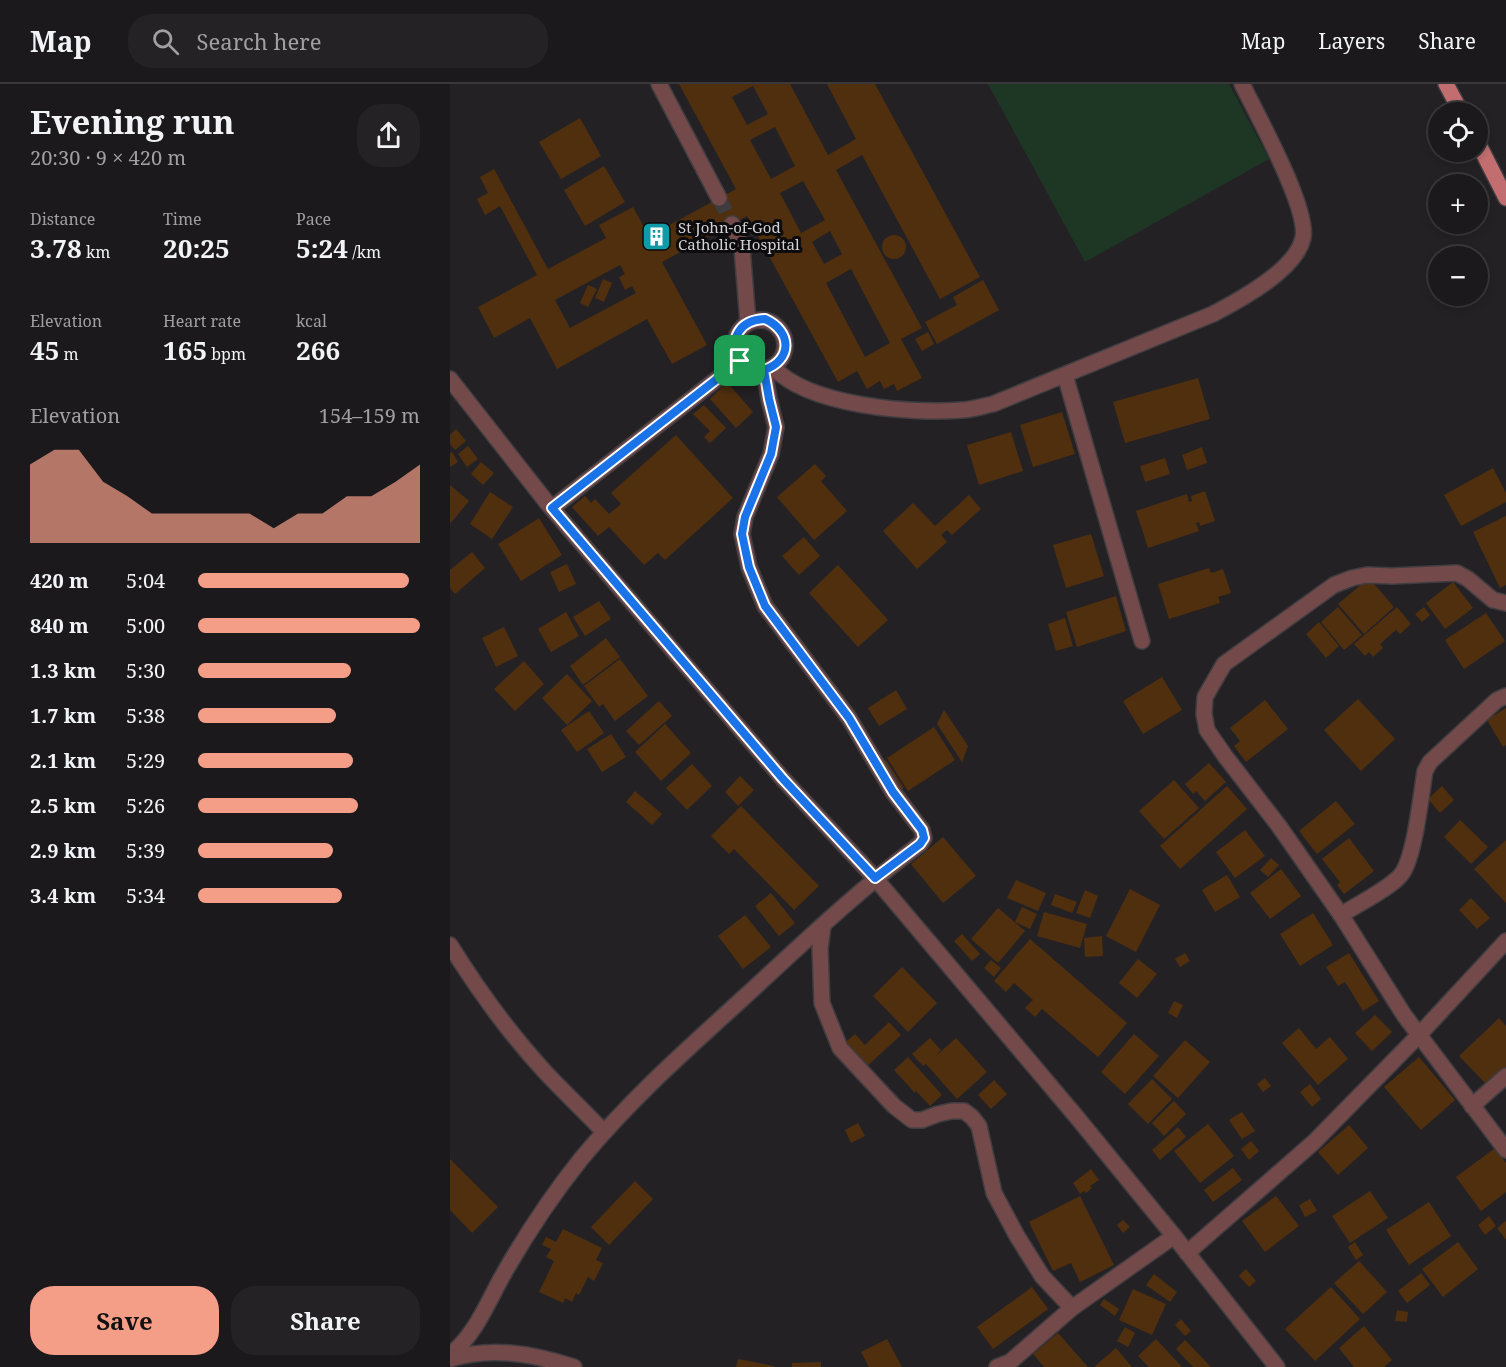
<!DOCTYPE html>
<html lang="en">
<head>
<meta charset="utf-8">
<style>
	:root { --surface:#1b191c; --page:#242225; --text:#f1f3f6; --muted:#a0a0a3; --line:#39383b; --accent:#f49e88 }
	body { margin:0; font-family:"Noto Serif",serif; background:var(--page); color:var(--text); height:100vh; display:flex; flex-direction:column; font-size:22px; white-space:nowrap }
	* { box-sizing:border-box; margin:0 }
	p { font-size:20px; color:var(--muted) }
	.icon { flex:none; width:33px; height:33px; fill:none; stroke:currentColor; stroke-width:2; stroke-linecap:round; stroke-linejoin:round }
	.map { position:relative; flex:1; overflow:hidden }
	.sheet { display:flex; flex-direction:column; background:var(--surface); width:450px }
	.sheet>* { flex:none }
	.tools { position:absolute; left:978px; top:18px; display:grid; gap:12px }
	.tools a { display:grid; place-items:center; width:60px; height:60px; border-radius:50%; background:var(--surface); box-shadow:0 3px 9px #0003,0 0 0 2px var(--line); font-size:30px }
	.pin { position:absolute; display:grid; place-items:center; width:51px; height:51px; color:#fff; margin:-26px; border-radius:12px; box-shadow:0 3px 9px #0006 }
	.round { display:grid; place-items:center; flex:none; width:63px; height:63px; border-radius:24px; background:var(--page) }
	.summary { display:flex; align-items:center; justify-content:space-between; height:102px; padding:0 30px }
	h1 { font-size:33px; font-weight:700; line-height:45px }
	.figures { display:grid; grid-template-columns:repeat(3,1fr); gap:9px; height:102px; padding:6px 30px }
	.figures div { display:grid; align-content:center }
	.figures b { font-size:26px; font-weight:700 }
	.figures small { font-size:16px; font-weight:400 }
	.figures p { font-size:16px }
	.chart { height:168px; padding:12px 30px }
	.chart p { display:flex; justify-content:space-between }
	.chart svg { width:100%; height:108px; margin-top:6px; fill:var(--accent); opacity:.7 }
	.button { display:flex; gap:12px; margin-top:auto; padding:12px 30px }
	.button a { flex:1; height:69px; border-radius:24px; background:var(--accent); color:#111; font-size:24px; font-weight:700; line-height:69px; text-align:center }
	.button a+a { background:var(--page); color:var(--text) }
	ul { padding:0 30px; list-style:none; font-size:20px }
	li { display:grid; grid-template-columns:96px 72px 1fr; align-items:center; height:45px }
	li i { height:15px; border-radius:8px; background:var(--accent) }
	header { display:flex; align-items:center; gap:36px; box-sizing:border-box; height:84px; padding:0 30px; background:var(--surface); border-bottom:2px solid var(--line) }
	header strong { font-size:28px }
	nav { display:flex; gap:33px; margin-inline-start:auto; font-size:21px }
	.search { width:420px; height:54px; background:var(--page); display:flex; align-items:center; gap:15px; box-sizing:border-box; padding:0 21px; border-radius:24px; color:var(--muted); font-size:22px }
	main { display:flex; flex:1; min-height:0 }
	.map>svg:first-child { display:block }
	.green { fill:#1e3725 }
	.building { fill:#4f2f0e; fill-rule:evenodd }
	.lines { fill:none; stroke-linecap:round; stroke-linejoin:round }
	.minor-tunnel { stroke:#3e3c3f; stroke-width:15; stroke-dasharray:15 8; stroke-linecap:butt }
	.minor-casing { stroke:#403d41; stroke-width:18 }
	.major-casing { stroke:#403d41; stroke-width:18 }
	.minor { stroke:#73494a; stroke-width:15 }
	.major { stroke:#c26e70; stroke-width:15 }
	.route-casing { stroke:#fff; stroke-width:12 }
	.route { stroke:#1a73e8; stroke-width:8 }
	.labels { text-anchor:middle; stroke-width:6; stroke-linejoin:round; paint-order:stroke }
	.poi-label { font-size:15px; fill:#d4d2d4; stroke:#0c0b0d; text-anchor:start }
</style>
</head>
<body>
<header>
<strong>Map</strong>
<div class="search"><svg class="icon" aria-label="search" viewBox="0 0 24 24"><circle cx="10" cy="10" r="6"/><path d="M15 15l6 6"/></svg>Search here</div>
<nav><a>Map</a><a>Layers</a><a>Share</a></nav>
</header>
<main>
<section class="sheet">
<div class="summary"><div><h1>Evening run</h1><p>20:30 · 9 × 420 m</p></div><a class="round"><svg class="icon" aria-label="share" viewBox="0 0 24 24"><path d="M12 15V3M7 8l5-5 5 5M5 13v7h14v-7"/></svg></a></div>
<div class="figures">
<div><p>Distance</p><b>3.78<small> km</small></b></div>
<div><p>Time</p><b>20:25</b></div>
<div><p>Pace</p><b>5:24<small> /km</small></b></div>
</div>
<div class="figures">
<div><p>Elevation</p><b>45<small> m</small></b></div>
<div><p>Heart rate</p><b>165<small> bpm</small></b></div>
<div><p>kcal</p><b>266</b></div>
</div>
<div class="chart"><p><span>Elevation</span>154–159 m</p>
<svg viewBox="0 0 160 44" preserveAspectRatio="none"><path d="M0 44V12L10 6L20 6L30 19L40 25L50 32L60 32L70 32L80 32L90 32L100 38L110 32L120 32L130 25L140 25L150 19L160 12V44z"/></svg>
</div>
<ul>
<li><b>420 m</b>5:04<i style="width:95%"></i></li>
<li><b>840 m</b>5:00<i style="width:100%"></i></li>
<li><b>1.3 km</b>5:30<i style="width:69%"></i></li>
<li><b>1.7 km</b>5:38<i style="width:62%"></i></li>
<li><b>2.1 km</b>5:29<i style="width:70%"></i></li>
<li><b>2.5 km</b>5:26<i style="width:72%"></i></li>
<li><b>2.9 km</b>5:39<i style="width:61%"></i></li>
<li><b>3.4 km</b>5:34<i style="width:65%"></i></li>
</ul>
<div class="button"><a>Save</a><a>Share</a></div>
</section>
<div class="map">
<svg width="1056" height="1283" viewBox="0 0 1056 1283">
	<rect width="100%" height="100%" fill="#242125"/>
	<path class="green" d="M538 0H779L819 75 635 178Z"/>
	<g class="building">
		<path d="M229 0H340L378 71 406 55 377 0H425L530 193 490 215 412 71 386 86 472 244 451 255 472 294 447 307 444 300 434 305 430 297 417 305 407 287 388 298 297 132 212 178 257 261 222 280 197 235 107 285 80 234 44 254 28 223 87 191 50 122 35 131 27 115 38 109 30 93 44 85 98 185 156 154 149 141 183 123 199 152 286 105ZM303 2 318 30 297 41 282 13ZM325 43 345 82 321 95 300 56ZM353 97 375 136 351 149 330 109ZM380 147 392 170 374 180 362 158ZM170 181 175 190 169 193 175 206 182 202 186 209 120 244 105 216ZM401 185 440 259 415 273 376 199Z"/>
		<path d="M130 34 151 72 111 95 89 58Z"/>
		<path d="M154 82 175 118 135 142 114 106Z"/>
		<circle cx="444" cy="163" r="12"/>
		<path d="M153 195 162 199 154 218 145 214Z"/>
		<path d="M533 196 549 226 487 260 475 238 507 221 503 213Z"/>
		<path d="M138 201 147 205 138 223 130 219Z"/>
		<path d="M478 248 484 260 472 267 465 255Z"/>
		<path d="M748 294 760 335 675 359 663 318Z"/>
		<path d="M277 298 303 328 286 344 260 315Z"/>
		<path d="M254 321 276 344 260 359 254 353 260 347 243 330Z"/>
		<path d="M612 328 625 370 583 383 570 341Z"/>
		<path d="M6 345 16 357 5 366 0 360V351Z"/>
		<path d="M561 348 573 387 529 401 517 361Z"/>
		<path d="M226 351 283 414 215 476 208 469 194 481 159 443 148 452 122 423 135 412 141 419 145 415 159 430 171 420 161 409Z"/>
		<path d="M18 362 28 375 17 383 8 370Z"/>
		<path d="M752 363 757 379 737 386 732 371Z"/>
		<path d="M2 368 8 378 0 383V369Z"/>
		<path d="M715 374 720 390 695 398 690 382Z"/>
		<path d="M31 378 44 389 33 401 21 390Z"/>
		<path d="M365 380 376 392 371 397 397 427 364 456 327 413Z"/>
		<path d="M1043 384 1056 409V418L1011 442 994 411Z"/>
		<path d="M0 401 19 417 0 440Z"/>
		<path d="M755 407 765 437 750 442 749 438 746 439 749 447 698 464 686 427 737 410 739 418 742 417 741 412Z"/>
		<path d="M40 408 63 423 42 455 20 440Z"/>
		<path d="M519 411 531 425 502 451 497 446 491 451 497 458 467 485 433 447 463 419 485 442Z"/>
		<path d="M1056 432V501L1050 504 1023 448Z"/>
		<path d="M89 434 112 471 71 497 48 460Z"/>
		<path d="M641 450 654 492 616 504 603 461Z"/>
		<path d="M354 453 370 472 349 491 332 472Z"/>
		<path d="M22 468 35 484 5 510 0 504V486Z"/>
		<path d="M117 480 126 500 109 508 100 488Z"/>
		<path d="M388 481 438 536 408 563 359 509Z"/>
		<path d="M759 484 761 489 773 485 781 509 768 513 770 519 719 535 708 500Z"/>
		<path d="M919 494 944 523 914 550 888 520Z"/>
		<path d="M1003 498 1023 524 995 545 976 519Z"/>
		<path d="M666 512 676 547 627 563 616 528Z"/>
		<path d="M149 517 161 535 135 552 123 533Z"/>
		<path d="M888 523 912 551 894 566 871 538Z"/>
		<path d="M947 523 961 540 950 550 946 546 930 560 933 564 923 573 919 568 915 572 904 560Z"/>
		<path d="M974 523 980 531 972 538 965 530Z"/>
		<path d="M116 528 129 552 101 568 88 545Z"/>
		<path d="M1036 529 1055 557 1014 585 995 556Z"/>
		<path d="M615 534 623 562 606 567 598 540Z"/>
		<path d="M869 538 889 562 876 574 856 550Z"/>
		<path d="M54 543 68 572 46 583 32 554Z"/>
		<path d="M156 554 170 573 133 601 120 582Z"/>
		<path d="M170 575 198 612 165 637 153 620 149 623 134 602Z"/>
		<path d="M74 577 94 600 65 627 44 605Z"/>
		<path d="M117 590 142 617 117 641 92 614Z"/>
		<path d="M712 593 732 626 693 650 673 617Z"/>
		<path d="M446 606 457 625 429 642 418 624Z"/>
		<path d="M908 615 945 655 911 687 874 646Z"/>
		<path d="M815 616 838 645 796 678 784 662 790 657 780 644Z"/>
		<path d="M209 617 222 632 189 661 176 647Z"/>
		<path d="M1056 624V661L1053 663 1037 636Z"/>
		<path d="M494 626 518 662 512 678 487 640Z"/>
		<path d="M139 627 154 649 127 668 111 646Z"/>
		<path d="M215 640 241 669 211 697 185 668Z"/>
		<path d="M484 643 505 676 458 707 437 674Z"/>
		<path d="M161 650 176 673 152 688 137 665Z"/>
		<path d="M436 676 454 704 447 708 430 681Z"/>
		<path d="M759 679 776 698 755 717 746 707 743 710 735 700Z"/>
		<path d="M242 680 262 702 237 726 216 704Z"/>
		<path d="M290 692 304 706 288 722 275 708Z"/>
		<path d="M724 696 749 724 714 755 689 727Z"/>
		<path d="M777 702 797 725 730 785 710 762Z"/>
		<path d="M992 702 1004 716 990 729 978 715Z"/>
		<path d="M185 707 212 730 202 741 176 718Z"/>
		<path d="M886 717 905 740 867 770 849 747Z"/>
		<path d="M291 722 369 802 344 826 284 765 279 770 261 752Z"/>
		<path d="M1010 736 1038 763 1021 780 994 753Z"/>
		<path d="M795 746 815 772 785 794 766 768Z"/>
		<path d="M493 753 526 792 493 819 461 780Z"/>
		<path d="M899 754 924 787 894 810 887 801 890 798 872 775Z"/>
		<path d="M1056 756V819L1024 785Z"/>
		<path d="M821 774 829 781 818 793 810 786Z"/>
		<path d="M831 785 851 812 820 835 800 809Z"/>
		<path d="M777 791 790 813 765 828 752 806Z"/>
		<path d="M566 796 596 809 588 827 557 814Z"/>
		<path d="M680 805 710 821 686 868 656 852Z"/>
		<path d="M635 806 648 812 640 834 626 829Z"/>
		<path d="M321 809 345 839 329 852 305 822Z"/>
		<path d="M605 810 627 818 622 829 601 821Z"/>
		<path d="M1021 814 1040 834 1027 845 1009 826Z"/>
		<path d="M572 823 587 830 580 845 565 838Z"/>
		<path d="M548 824 575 847 548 879 521 855Z"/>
		<path d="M594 828 637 840 630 864 587 852Z"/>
		<path d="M863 829 883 861 850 882 830 850Z"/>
		<path d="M295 831 321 863 293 885 268 852Z"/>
		<path d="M512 850 530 870 522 877 504 857Z"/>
		<path d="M652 852 653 872 635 873 634 854Z"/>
		<path d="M580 855 677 939 648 973 592 925 585 933 575 924 583 916 564 899 556 908 544 897Z"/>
		<path d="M735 869 740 877 730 883 725 875Z"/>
		<path d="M899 869 929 917 913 927 895 898 888 902 876 883Z"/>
		<path d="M688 875 707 890 687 914 669 899Z"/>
		<path d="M541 876 551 884 544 893 534 884Z"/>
		<path d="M452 883 487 919 458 948 423 912Z"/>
		<path d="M724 917 733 921 727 934 718 929Z"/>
		<path d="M925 931 942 948 922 967 905 949Z"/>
		<path d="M1049 934 1056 942V983L1037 1001 1009 972Z"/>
		<path d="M439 938 451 951 414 985 392 961 405 950 415 961Z"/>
		<path d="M849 944 866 965 880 953 898 975 868 1001 832 959Z"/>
		<path d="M684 950 709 972 675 1010 651 988Z"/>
		<path d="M480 954 491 966 486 972 506 954 537 988 507 1015 476 980 473 982 462 970Z"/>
		<path d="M735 956 760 978 728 1014 703 992Z"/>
		<path d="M458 973 492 1011 480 1022 466 1007 465 1009 444 986Z"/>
		<path d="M969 973 1005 1016 971 1046 934 1003Z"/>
		<path d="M815 994 821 1002 813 1008 807 1000Z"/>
		<path d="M702 995 722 1015 698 1040 678 1020Z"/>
		<path d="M544 996 557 1010 541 1025 528 1011Z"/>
		<path d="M860 1000 871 1015 862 1023 850 1008Z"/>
		<path d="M724 1017 736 1030 714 1052 702 1039Z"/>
		<path d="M792 1028 805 1047 792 1055 779 1036Z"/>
		<path d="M408 1039 415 1052 401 1059 395 1046Z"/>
		<path d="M758 1040 784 1072 750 1099 724 1067Z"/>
		<path d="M899 1041 918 1064 888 1091 868 1068Z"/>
		<path d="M728 1043 736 1053 710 1076 702 1066Z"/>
		<path d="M801 1057 809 1067 799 1076 791 1065Z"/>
		<path d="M1045 1064 1056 1079V1108L1031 1127 1006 1093Z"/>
		<path d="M0 1075 48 1123 22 1149 0 1126Z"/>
		<path d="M783 1084 792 1096 763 1118 754 1106Z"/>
		<path d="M641 1085 649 1096 640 1102 642 1104 636 1109 634 1107 630 1110 623 1099Z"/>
		<path d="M185 1097 203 1115 159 1161 141 1143Z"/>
		<path d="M920 1107 938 1134 900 1159 882 1132Z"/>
		<path d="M630 1112 664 1181 630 1198 621 1179 603 1187 579 1138Z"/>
		<path d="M826 1112 849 1142 815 1168 792 1137Z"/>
		<path d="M860 1115 867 1127 855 1133 849 1121Z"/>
		<path d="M979 1118 1001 1152 959 1181 936 1146Z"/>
		<path d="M1039 1132 1046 1142 1035 1151 1028 1141Z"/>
		<path d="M673 1136 680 1143 673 1149 667 1141Z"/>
		<path d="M1056 1137V1156L1047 1144Z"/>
		<path d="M113 1145 152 1164 146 1176 153 1179 144 1197 138 1193 129 1211 126 1209 122 1218 115 1214 113 1219 89 1208 104 1177 96 1173 101 1165 92 1161 96 1153 106 1158Z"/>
		<path d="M905 1158 913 1171 906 1176 898 1163Z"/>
		<path d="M1008 1158 1028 1185 993 1213 972 1185Z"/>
		<path d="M909 1177 937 1208 913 1230 884 1199Z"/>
		<path d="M796 1185 806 1197 799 1203 789 1192Z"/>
		<path d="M971 1189 980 1201 957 1219 948 1207Z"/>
		<path d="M704 1190 727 1208 720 1218 696 1201Z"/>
		<path d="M582 1203 598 1225 543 1265 527 1243Z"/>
		<path d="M881 1203 910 1235 865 1277 835 1245Z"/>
		<path d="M683 1205 716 1220 702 1251 669 1236Z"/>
		<path d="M654 1215 669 1225 665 1232 650 1221Z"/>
		<path d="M947 1226 958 1228 957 1238 945 1237Z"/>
		<path d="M731 1235 741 1247 735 1252 725 1241Z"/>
		<path d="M914 1242 942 1276 934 1283H904L889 1264Z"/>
		<path d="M675 1243 685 1249 678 1263 667 1257Z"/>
		<path d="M608 1249 638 1283H594L583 1270Z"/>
		<path d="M437 1255 452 1283H419L411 1268Z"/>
		<path d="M706 1255 732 1283H699L688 1272Z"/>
		<path d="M735 1256 761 1283H743L726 1265Z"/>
		<path d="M666 1264 682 1283H644Z"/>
		<path d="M288 1275 324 1282V1283H286Z"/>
		<path d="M371 1278V1283H342V1279Z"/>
	</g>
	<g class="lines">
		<path class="minor-tunnel" d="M269 114 282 140"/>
		<defs>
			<g id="minor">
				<path d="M209 0 269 114"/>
				<path d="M282 140 292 164 298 238"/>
				<circle cx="310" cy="261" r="25"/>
				<path d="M323 283C358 322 461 330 512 326 522 326 533 322 543 320L763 230C790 216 846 186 853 154 859 124 807 31 792 0"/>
				<path d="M615 291 692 557"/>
				<path d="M0 295 98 420 168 502 333 695 425 794 625 1031 724 1152 827 1283"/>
				<path d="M102 424 290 277"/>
				<path d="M1056 519 1043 516 1018 495 1007 489 942 492 917 491 902 494 884 501 774 580 755 613 754 630 757 646 775 672 829 742 891 831 954 931 1056 1066"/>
				<path d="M891 831C906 821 945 802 953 788 965 769 971 711 975 687L980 678 1047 616 1056 612"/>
				<path d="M373 842 370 864 372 919 390 964 444 1022 462 1036H472L488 1030 502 1027H514L522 1033 529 1042 544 1109 567 1152 592 1192 622 1224"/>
				<path d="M0 861C28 906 60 950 96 989 115 1009 135 1028 154 1048"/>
				<path d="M1022 1022 1056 992"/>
				<path d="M737 1169 864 1058 969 951 1056 857"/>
				<path d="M0 1271C28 1248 39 1214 57 1184 79 1146 103 1110 131 1075 184 1011 241 962 302 906 356 856 410 805 470 760L474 754 472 746 443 708 399 634 315 522 299 483 292 450 295 433 321 370 326 343 319 315 314 286"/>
				<path d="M0 1275C42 1262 83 1270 124 1283"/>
				<path d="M547 1283 560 1278 622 1224 724 1152"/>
			</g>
			<g id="major">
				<path d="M996 0 1011 28"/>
				<path d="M1028 59 1056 114"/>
			</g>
		</defs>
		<use href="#minor" class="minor-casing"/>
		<use href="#major" class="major-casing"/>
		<use href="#minor" class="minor"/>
		<use href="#major" class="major"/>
	</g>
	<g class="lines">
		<defs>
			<path id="route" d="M315 235C342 247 343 276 314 286L319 315 326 343 321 370 295 433 292 450 299 483 315 522 399 634 443 708 472 746 474 754 470 760 425 794 333 695 102 424 290 277C278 254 290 236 315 235Z"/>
		</defs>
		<use href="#route" class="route-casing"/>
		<use href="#route" class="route"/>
	</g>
	<defs>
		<symbol id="building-square" viewBox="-11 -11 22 22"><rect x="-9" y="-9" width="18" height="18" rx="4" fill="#0f9aa8" stroke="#0c0b0d"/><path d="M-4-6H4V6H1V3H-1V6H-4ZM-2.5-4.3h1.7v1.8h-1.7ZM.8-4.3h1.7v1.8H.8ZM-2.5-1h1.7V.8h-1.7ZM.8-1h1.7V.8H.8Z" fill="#fff"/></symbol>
	</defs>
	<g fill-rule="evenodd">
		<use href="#building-square" x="190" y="136" width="33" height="33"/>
	</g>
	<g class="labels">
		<g class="poi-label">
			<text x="228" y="149">St John-of-God<tspan x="228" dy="17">Catholic Hospital</tspan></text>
		</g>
	</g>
</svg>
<div class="tools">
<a><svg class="icon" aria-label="locate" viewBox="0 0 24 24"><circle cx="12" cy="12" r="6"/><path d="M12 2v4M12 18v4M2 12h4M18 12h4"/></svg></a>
<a>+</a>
<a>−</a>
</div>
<div class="pin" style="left:290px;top:277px;background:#1e9e55"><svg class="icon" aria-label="arrive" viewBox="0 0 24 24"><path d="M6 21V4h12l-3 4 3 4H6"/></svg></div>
</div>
</main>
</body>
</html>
